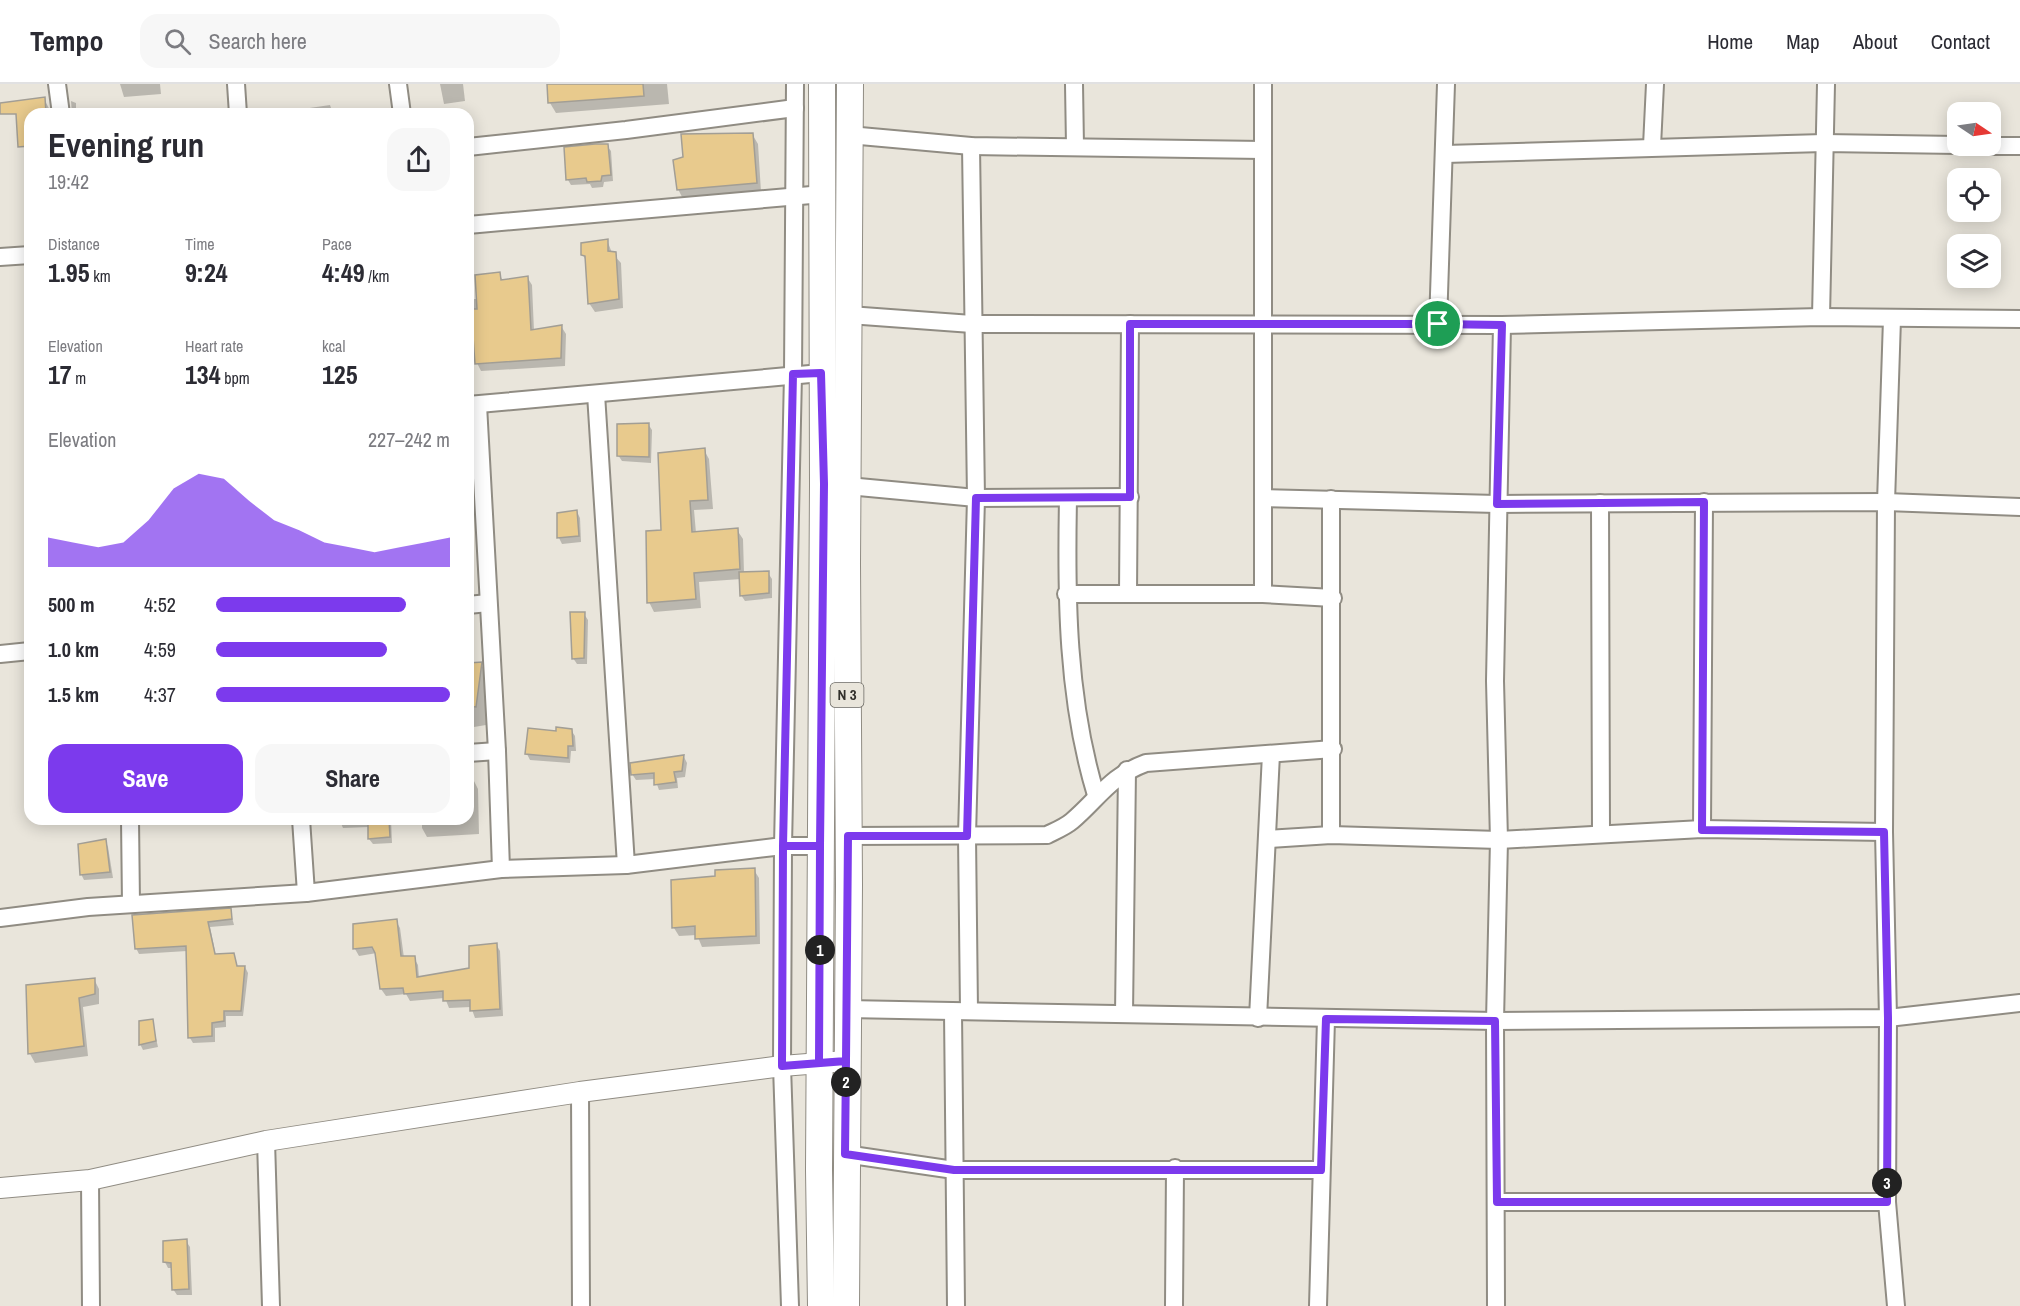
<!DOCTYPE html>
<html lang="en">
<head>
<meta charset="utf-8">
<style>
	:root { --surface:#fff; --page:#f7f7f7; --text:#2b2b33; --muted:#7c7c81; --line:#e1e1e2; --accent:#7c3aed }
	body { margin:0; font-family:"Archivo Narrow",sans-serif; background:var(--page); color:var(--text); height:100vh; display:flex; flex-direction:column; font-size:22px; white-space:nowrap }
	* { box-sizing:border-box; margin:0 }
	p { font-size:20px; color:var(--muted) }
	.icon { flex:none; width:33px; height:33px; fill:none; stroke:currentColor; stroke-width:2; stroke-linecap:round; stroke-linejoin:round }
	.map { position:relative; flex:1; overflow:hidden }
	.side { position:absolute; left:24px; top:24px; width:450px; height:717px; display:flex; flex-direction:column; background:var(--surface); border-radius:18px; box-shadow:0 3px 15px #0003 }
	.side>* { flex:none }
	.needle { width:39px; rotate:103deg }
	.buttons { position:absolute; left:1947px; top:18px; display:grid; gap:12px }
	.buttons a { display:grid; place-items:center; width:54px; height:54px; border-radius:12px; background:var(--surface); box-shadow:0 3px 15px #0003; font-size:30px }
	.pin { position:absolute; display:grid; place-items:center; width:51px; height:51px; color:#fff; margin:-26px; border:3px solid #fff; border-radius:50%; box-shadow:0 2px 6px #0007 }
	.km { position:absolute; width:30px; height:30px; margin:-15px; border-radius:50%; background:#222; color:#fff; font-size:16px; line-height:30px; text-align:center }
	.round { display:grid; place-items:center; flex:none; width:63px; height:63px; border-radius:18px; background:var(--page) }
	.headline { display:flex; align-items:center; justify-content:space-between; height:102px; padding:0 24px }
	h1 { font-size:33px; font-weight:700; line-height:45px }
	.metrics { display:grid; grid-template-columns:repeat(3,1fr); gap:9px; height:102px; padding:6px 24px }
	.metrics div { display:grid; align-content:center }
	.metrics b { font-size:26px; font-weight:700 }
	.metrics small { font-size:16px; font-weight:400 }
	.metrics p { font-size:16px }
	.chart { height:168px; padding:12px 24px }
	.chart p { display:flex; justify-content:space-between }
	.chart svg { width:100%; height:108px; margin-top:6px; fill:var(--accent); opacity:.7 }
	.cta { display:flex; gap:12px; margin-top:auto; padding:12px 24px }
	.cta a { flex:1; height:69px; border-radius:18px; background:var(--accent); color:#fff; font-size:24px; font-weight:700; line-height:69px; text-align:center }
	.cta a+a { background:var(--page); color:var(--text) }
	ul { padding:0 24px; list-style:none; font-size:20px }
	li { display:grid; grid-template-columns:96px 72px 1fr; align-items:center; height:45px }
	li i { height:15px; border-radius:8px; background:var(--accent) }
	header { display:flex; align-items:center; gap:36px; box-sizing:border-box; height:84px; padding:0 30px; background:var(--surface); border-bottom:2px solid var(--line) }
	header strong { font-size:28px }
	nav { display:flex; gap:33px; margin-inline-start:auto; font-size:21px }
	.search { width:420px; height:54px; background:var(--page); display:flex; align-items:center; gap:15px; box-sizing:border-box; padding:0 21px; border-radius:18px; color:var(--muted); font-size:22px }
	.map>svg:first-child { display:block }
	.shadow { fill:#0003 }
	.building { fill:#e8ca8d; stroke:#a29e95; stroke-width:1.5 }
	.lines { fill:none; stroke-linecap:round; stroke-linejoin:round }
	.minor-casing { stroke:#908c83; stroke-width:20 }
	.tertiary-casing { stroke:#908c83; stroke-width:22 }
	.primary-casing { stroke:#908c83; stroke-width:28 }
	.minor { stroke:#fff; stroke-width:16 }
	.tertiary { stroke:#fff; stroke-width:20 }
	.primary { stroke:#fff; stroke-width:26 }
	.route-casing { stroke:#fff; stroke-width:12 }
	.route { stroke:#7c3aed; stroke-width:8 }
	.labels { text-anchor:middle; stroke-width:5; stroke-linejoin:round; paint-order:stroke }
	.shield { fill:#e9e5db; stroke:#686660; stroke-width:1.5 }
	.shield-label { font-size:15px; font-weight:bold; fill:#312f2b }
</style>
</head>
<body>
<header>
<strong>Tempo</strong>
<div class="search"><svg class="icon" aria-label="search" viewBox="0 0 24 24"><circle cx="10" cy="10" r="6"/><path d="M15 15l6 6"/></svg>Search here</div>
<nav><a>Home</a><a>Map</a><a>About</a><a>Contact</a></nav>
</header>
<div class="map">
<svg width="2020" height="1222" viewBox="0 0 2020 1222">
	<rect width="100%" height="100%" fill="#e9e5db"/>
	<g class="shadow">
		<path d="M120 0H160L161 10 124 13Z"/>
		<path d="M440 0H463L465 17 444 20Z"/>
		<path d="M548 0H667L669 20 556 29 550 19Z"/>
		<path d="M44 15 52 30H30V54L16 19Z"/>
		<path d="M71 17 76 19V30H72Z"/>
		<path d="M330 21 333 30H296V26Z"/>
		<path d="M752 50 758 60 761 108 683 115 678 105Z"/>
		<path d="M607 62 611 67 613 97 604 98 603 103 592 104 590 100 571 101 568 96Z"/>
		<path d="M607 156 612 169 621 179 623 224 595 228 589 219 587 179 583 171Z"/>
		<path d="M499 190 503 197 527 193 532 201 534 247 561 242 566 250 565 282 481 287 477 279 472 215H478Z"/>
		<path d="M648 340 652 346 651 379 622 377 618 371Z"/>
		<path d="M704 366 709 375 713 425 694 426 696 449 737 446 743 455 744 489H768L772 495V514L745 517 741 511V495L699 498 701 524 654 528 649 518 663 448Z"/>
		<path d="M577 428 580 434 581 458 562 460 559 454Z"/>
		<path d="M584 530 588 536 587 580H577L573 574Z"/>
		<path d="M468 580H481L484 585 486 641 468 644Z"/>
		<path d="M571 646 575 652 576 667H571L570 679 530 676 527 670 557 649Z"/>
		<path d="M684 673 687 679 685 693 677 694 678 704 659 706 655 695 636 696 632 690Z"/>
		<path d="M473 695 478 705 479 750 427 753 422 744V735H468V696Z"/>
		<path d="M339 735H391L392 759 373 760 369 755V743L343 744Z"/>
		<path d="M105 757 108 763 113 794 84 796 81 790Z"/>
		<path d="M754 786 759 794 760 860 702 863 697 851 679 852 674 844 673 798 716 794Z"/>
		<path d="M230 826 234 841 210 843 216 872 233 870 238 884 245 883 248 889 243 932H226V943L215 944V958L193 959 190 954 187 867 139 870 136 864Z"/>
		<path d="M396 837 400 844 404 874H414L418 881 419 894 471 885 496 860 500 867 503 932 475 934 471 923 449 924 445 914 410 917 406 910 386 912 381 905 377 869 359 872 355 865 354 841Z"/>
		<path d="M94 895 99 905V920L83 923 88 972 35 979 30 970 27 902Z"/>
		<path d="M152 937 158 963 143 966 140 960Z"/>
		<path d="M186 1157 190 1163 192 1211H177L173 1205V1184H168L165 1178Z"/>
	</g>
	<g class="building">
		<path d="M547 0H643L644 12 548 19Z"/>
		<path d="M45 13 46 30H30V62L18 63 16 30H0V19Z"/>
		<path d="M753 49 757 99 677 106 673 76 683 73 681 50Z"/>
		<path d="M595 60H608L611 91 602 92 601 97 587 98 586 94 566 96 564 63Z"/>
		<path d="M608 155V167L616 168 619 215 588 220 585 172 581 171V159Z"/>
		<path d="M500 188 501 196 528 192 531 246 562 241 561 274 475 280 471 225H477L475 191Z"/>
		<path d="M649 339V373L617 372V340Z"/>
		<path d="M705 364 708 416 690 417 692 448 738 444 740 485 694 489 696 515 647 519 646 447 661 446 658 369Z"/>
		<path d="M577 426 579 452 557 454V429Z"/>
		<path d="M769 487V509L740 512 739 488Z"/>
		<path d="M570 528H585L584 574 572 575Z"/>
		<path d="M482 578 476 623 469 622 468 579Z"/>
		<path d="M556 643 572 645 573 662H568V674L525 670 528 644 556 647Z"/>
		<path d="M684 671 682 687 674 688 676 698 654 701V689L631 691 630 679Z"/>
		<path d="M368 735H389L390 753 368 755Z"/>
		<path d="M106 755 110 788 80 791 78 760Z"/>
		<path d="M755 784 756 852 695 855V842L672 844 671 796 715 792V786Z"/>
		<path d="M231 824 232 835 208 838 215 870 234 869 237 882H245L241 927H224V937L212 939V952L188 954 186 862 135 865 132 831Z"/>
		<path d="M397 835 401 872H415L417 893 469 884V862L497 859 500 925 470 927V916L443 917V907L404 910 403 904 380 905 375 869 372 863 353 865V840Z"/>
		<path d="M95 894V910L79 914 84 962 28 970 26 901Z"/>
		<path d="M153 935 156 957 139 961V937Z"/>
		<path d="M187 1155 189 1205 172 1206 171 1179 163 1178V1157Z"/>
	</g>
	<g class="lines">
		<defs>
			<g id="minor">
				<path d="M57 0 61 30"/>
				<path d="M236 0 238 30"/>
				<path d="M398 0 402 30"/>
				<path d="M1074 0 1075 62"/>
				<path d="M1263 0V510"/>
				<path d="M849 51 971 62 1263 66"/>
				<path d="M1652 62 1655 0"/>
				<path d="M1958 62H2020"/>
				<path d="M468 63 626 46 795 24"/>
				<path d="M1445 70 1824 59 1958 61"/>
				<path d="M468 141 823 110"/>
				<path d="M0 173 30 171"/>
				<path d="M849 231 972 240 1502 241 1821 233 2020 235"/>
				<path d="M1821 233 1826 0"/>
				<path d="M1892 235 1886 418 1884 748 1888 934 1887 1118 1896 1222"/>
				<path d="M1438 240 1446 0"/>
				<path d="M596 310 626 781"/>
				<path d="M468 321 821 289"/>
				<path d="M478 321 497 667 501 785"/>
				<path d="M848 402 976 414 1130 413"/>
				<path d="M1264 414 1497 420 1886 418 2020 423"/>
				<path d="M1068 415C1066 513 1067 616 1096 711"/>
				<path d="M1600 419 1601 750"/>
				<path d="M1066 510H1263L1333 514"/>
				<path d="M1128 510 1130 240"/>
				<path d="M468 521 488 519"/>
				<path d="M0 570 30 567"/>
				<path d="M468 669 497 667"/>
				<path d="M130 735 131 820"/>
				<path d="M301 735 306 809"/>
				<path d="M1702 745 1704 418"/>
				<path d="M1331 751V415"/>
				<path d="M848 752 1047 751C1055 747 1065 743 1072 737 1099 714 1110 692 1146 679L1333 665"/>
				<path d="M1268 755 1331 751 1499 756 1702 745 1884 748"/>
				<path d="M0 834 88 823 306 809 501 785 626 781 783 762H820"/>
				<path d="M847 925 1495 937 1888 934 2020 919"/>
				<path d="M969 927 967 752 976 414 971 62"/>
				<path d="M953 928 956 1222"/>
				<path d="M1124 930 1127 686"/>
				<path d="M1258 934 1271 670"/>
				<path d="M580 1008 581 1222"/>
				<path d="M266 1057 271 1222"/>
				<path d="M845 1070 954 1086H1321"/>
				<path d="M90 1096 91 1222"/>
				<path d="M1497 1118H1887"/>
				<path d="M790 1222 782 982 783 762 793 290 795 0"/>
				<path d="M1174 1222 1175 1084"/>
				<path d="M1318 1222 1326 935"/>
				<path d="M1496 1222 1495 937 1499 756 1495 597 1502 241"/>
			</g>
			<path id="tertiary" d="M0 1104 90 1096 266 1057 580 1008 782 982 846 977"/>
			<g id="primary">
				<path d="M821 1222 819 1086 823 401 822 0"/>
				<path d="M846 1222 849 801 847 480 850 0"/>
			</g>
		</defs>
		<use href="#minor" class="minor-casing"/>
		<use href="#tertiary" class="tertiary-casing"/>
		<use href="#primary" class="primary-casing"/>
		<use href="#minor" class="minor"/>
		<use href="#tertiary" class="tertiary"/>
		<use href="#primary" class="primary"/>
	</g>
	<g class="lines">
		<defs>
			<path id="route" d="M1438 240H1130V413L976 414 967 752H848L846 977 819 979 820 762H783L793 290 821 289 824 400 820 762H783L782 982 846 977 845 1070 954 1086H1321L1326 935 1495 937 1497 1118H1887L1888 934 1884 748 1702 746 1704 418 1497 420 1502 241 1438 240"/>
		</defs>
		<use href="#route" class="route-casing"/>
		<use href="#route" class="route"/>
	</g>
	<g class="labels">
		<rect class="shield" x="830.5" y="599" width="33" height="24" rx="4.5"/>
		<g class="shield-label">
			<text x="847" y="616">N 3</text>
		</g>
	</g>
</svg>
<div class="buttons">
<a><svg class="needle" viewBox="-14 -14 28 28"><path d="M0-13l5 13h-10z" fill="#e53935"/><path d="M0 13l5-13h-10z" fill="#7c7c81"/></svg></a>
<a><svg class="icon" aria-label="locate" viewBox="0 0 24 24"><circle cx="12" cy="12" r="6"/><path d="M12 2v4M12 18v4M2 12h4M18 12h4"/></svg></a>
<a><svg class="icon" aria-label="layers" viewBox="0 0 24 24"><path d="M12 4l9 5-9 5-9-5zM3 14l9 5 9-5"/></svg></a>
</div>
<div class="pin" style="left:1438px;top:240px;background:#1e9e55"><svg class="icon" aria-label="arrive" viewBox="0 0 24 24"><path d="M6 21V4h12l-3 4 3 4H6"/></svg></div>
<b class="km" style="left:820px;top:866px">1</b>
<b class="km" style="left:846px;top:998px">2</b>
<b class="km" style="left:1887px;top:1099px">3</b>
<section class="side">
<div class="headline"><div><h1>Evening run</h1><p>19:42</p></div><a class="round"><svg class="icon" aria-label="share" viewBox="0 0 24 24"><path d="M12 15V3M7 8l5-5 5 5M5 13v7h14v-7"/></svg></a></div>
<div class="metrics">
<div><p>Distance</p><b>1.95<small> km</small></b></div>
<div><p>Time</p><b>9:24</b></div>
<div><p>Pace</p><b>4:49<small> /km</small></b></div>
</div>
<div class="metrics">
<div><p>Elevation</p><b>17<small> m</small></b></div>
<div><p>Heart rate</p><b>134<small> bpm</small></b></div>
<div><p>kcal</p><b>125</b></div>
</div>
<div class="chart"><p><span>Elevation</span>227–242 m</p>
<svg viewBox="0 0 160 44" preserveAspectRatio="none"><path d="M0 44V32L10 34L20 36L30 34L40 25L50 12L60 6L70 8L80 17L90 25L100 29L110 34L120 36L130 38L140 36L150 34L160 32V44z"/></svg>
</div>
<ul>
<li><b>500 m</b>4:52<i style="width:81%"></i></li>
<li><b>1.0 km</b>4:59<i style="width:73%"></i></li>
<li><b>1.5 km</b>4:37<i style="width:100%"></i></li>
</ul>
<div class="cta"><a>Save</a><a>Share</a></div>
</section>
</div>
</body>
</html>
